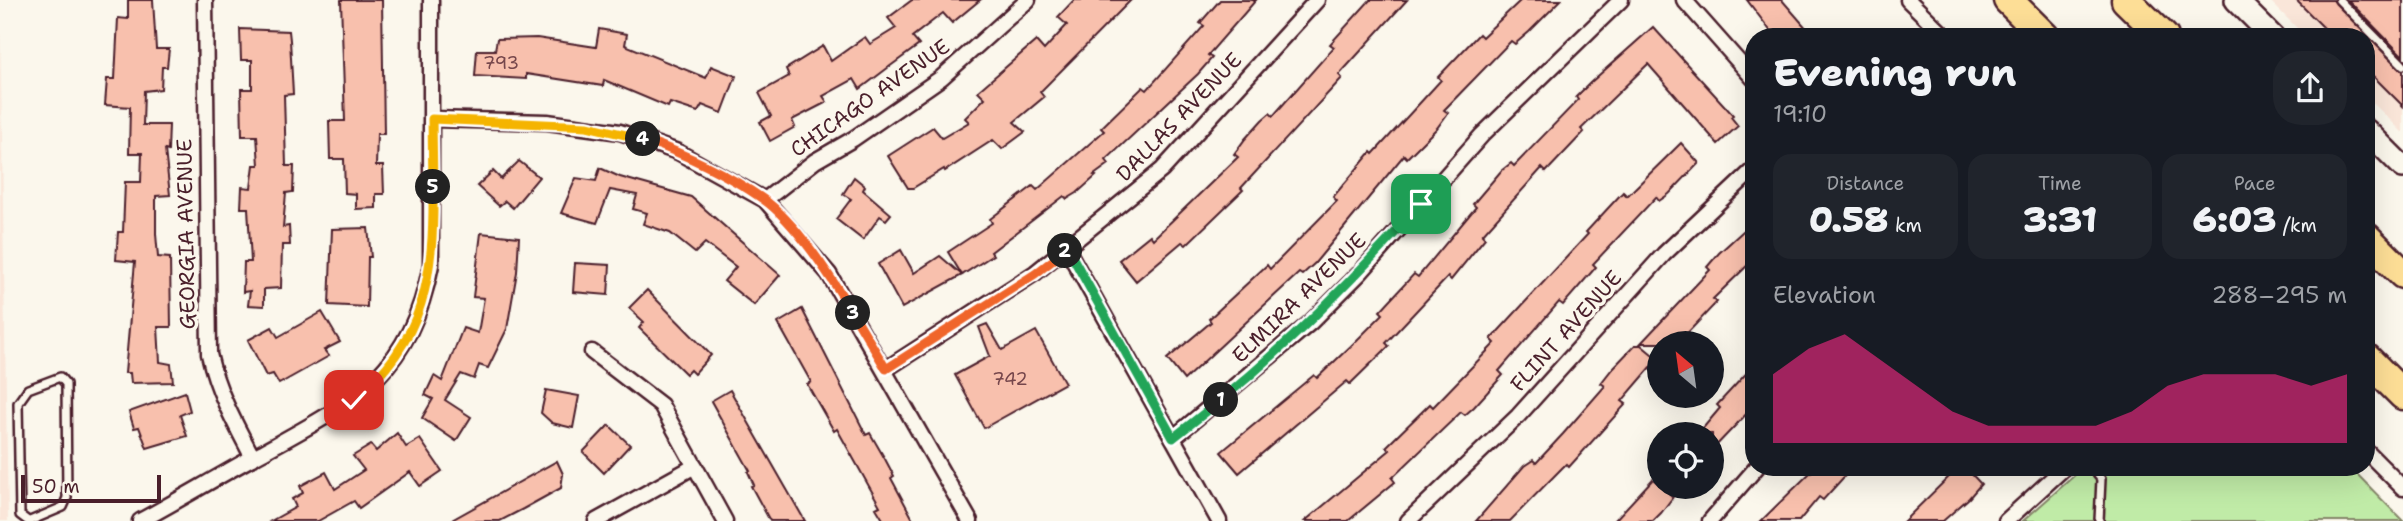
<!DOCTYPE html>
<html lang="en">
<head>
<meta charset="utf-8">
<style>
	:root { --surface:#171b24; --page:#20242c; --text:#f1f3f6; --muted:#9ea1a6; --accent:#db2777 }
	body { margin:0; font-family:"Shantell Sans",sans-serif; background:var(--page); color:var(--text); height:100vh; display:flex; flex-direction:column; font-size:26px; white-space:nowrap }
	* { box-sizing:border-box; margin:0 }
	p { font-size:23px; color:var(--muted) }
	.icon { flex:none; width:38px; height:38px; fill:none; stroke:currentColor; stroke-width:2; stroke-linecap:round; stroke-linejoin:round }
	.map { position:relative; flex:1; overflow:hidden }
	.sheet { position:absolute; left:1745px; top:28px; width:630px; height:448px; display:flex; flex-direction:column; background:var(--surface); border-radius:28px; box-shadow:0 7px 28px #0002 }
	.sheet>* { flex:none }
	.needle { width:46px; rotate:331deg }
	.tools { position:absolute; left:1647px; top:331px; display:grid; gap:14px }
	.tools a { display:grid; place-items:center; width:77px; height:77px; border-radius:50%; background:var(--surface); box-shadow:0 7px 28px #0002; font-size:35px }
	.scale { position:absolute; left:21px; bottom:18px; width:140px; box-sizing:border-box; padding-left:7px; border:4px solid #4a1f2b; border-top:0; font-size:19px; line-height:24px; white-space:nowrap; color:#4a1f2b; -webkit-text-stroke:5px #fbf7ec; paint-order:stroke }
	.pin { position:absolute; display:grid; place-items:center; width:60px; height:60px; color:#fff; margin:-30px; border-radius:14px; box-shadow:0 4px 10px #0006 }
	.km { position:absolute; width:35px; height:35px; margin:-18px; border-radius:50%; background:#222; color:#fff; font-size:19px; line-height:35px; text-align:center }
	.round { display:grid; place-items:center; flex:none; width:74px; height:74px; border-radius:28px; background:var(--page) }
	.overview { display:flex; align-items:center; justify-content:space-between; height:119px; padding:0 28px }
	h1 { font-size:38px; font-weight:800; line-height:52px }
	.metrics { display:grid; grid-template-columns:repeat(3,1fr); gap:10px; height:119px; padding:7px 28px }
	.metrics div { display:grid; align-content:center; border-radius:18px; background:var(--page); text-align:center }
	.metrics b { font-size:35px; font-weight:800 }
	.metrics small { font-size:19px; font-weight:400 }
	.metrics p { font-size:19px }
	.chart { height:196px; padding:14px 28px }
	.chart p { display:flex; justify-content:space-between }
	.chart svg { width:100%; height:126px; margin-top:7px; fill:var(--accent); opacity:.7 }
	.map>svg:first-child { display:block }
	.built { fill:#fae6d9 }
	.green { fill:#c0eba7; stroke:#858569; stroke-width:2 }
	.building { fill:#f8c0ad; stroke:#4a1f2b; stroke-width:2 }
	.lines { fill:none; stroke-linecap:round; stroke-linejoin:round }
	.lane-casing { stroke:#4a1f2b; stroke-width:12 }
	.street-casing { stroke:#4a1f2b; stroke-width:19 }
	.secondary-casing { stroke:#4a1f2b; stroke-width:26 }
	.highway-casing { stroke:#4a1f2b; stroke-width:33 }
	.lane { stroke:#fbf7ec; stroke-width:7 }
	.street { stroke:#fbf7ec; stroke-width:14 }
	.secondary { stroke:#fbf7ec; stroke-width:21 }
	.highway { stroke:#fdde96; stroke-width:28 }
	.split-1-casing { stroke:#fff; stroke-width:14 }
	.split-2-casing { stroke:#fff; stroke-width:14 }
	.split-3-casing { stroke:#fff; stroke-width:14 }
	.split-4-casing { stroke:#fff; stroke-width:14 }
	.split-5-casing { stroke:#fff; stroke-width:14 }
	.split-6-casing { stroke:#fff; stroke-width:14 }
	.split-1 { stroke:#22a559; stroke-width:9 }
	.split-2 { stroke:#22a559; stroke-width:9 }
	.split-3 { stroke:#f0652b; stroke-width:9 }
	.split-4 { stroke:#f0652b; stroke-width:9 }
	.split-5 { stroke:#f5b400; stroke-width:9 }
	.split-6 { stroke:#f5b400; stroke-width:9 }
	.labels { text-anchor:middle; stroke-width:7; stroke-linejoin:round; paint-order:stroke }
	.number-label { font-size:18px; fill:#76474c }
	.street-label { font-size:21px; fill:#4a1f2b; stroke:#fbf7ec }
</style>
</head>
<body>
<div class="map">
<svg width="2403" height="521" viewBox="0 0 2403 521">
	<rect width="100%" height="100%" fill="#fbf7ec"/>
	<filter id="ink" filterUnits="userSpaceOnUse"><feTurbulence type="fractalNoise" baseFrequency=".0143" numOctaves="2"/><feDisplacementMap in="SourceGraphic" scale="14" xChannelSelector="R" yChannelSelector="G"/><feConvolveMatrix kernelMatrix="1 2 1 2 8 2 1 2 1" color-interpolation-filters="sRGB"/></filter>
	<g filter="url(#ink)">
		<g class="built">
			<path d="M2269 0H2403V133L2366 96V37H2306Z"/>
			<path d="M0 18 8 521H0Z"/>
		</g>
		<path class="green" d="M2084 467H2350L2403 521H2023Z"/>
		<g class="building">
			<path d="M128 0H153L156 49H169L167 67H162L161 89 144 91 143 125H169L168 151 165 150 170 195 156 196V234L158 257 170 258 171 327H158L160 362 171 364 173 382 131 383 130 373H125L135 262 116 260 118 232H123L125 182H141L142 153H129L130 107 105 105 107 79H115L118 18 128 19Z"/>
			<path d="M341 0H382L384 134H377L376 166H383L384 194H376V208L356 209V194L345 193 344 159H330L329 121H345Z"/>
			<path d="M912 0H980L952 23 943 13 912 37 919 45 889 67 860 89 854 79 823 96 827 102 792 120 795 127 770 141 760 122 771 116 759 93 789 76 786 69 823 46 831 61 865 37 870 44 896 28 888 18Z"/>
			<path d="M1074 0H1131L1040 92 1044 97 1014 122 1025 132 1002 149 993 140 945 171 944 169 913 188H908L888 156 933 127 942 138 969 122 965 118 985 98 978 91 1036 41 1044 50 1067 25 1058 17Z"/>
			<path d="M1220 0H1256L1208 55 1212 58 1198 74 1106 160 1109 164 1094 175 1096 176 1077 193 1067 199 1064 196 991 252 993 255 962 275 948 252 992 223 990 219 1033 186 1037 190 1104 131 1101 128 1143 87 1147 90 1204 26 1200 23Z"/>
			<path d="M1370 0H1407L1339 75 1342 78 1241 188 1243 190 1186 245 1182 242 1136 281 1119 260 1150 235 1153 239 1238 157 1234 154 1245 139 1262 120 1270 113 1273 116 1334 47 1330 44Z"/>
			<path d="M1521 0H1561L1529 32 1515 44 1511 41 1444 110 1448 113 1437 128 1407 158 1404 155 1315 263 1302 275 1299 273 1184 380 1167 359 1211 322 1209 319 1267 265 1270 269 1337 201 1333 197 1371 152 1373 154 1441 80 1438 77 1479 34 1482 37Z"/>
			<path d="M1747 0H1782L1808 30 1801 37H1775Z"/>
			<path d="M2296 0H2333L2403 71V106L2366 69V37H2333Z"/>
			<path d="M2348 0H2403V56Z"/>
			<path d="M1653 27 1733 115 1731 117 1738 126 1718 144 1648 64 1581 129 1584 132 1546 172 1542 168 1482 235 1485 238 1451 280 1448 277 1386 343 1389 346 1350 384 1347 381 1239 473 1221 452 1314 375 1317 378 1355 342 1383 314 1380 311 1414 274 1418 277 1476 207 1473 204 1501 171 1511 163 1514 166 1578 100 1576 97 1590 83Z"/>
			<path d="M240 29 289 31 290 40 293 94 284 95 286 166H294L293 192 286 193 283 227 289 226 290 245H282L281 288 264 289V306L248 305 250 291 243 292 244 262H251L248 208H241L242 187 251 188 254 165H259L257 136H242L241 89H252V60H241Z"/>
			<path d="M599 29 627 34 625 45 706 78 711 66 736 76 722 113 702 105 698 112 670 103 668 107 604 80 603 86 526 74V79L475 76 477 50H495L497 39 537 38 596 47Z"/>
			<path d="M1681 143 1699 163 1669 194 1659 201 1656 197 1593 264 1596 267 1563 305 1559 302 1499 371 1503 375 1474 407 1465 415 1461 412 1392 478 1395 482 1348 521H1305L1390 450 1386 447 1430 404 1433 407 1495 343 1491 339 1588 234 1586 232 1623 192 1627 196Z"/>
			<path d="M519 161 539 177 513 208 505 201 499 206 477 186 493 171 501 179Z"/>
			<path d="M600 168 620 177 691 197 780 275 754 305 724 281 736 267 705 243 695 253 670 233 643 224 647 213 633 209 637 195 610 190 597 223 561 213 576 178 596 181Z"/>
			<path d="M854 177 865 186 863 190 891 214 886 220 880 216 863 240 836 219 851 199 843 194Z"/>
			<path d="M1754 221V259L1713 299 1717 302 1678 343H1641L1710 270 1707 267 1719 253Z"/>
			<path d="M368 228 371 257H368L367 307 329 305 332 229Z"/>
			<path d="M481 233 519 237 517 272 507 329 488 368 479 365 474 379 461 374 445 400 471 417 456 441 422 418 433 399 425 395 434 376 442 381 463 328 478 333 484 298 473 297Z"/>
			<path d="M901 250 914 273 940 256 962 275 902 308 878 264Z"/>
			<path d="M575 263 610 265 608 295 573 292Z"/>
			<path d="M647 290 711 355 694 374 690 370 686 374 639 328 644 322 629 308Z"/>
			<path d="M802 309 866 435 870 433 885 459 894 476 891 478 914 521H884L876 508 880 506 837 429 834 431 807 384 811 382 778 323Z"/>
			<path d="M322 312 340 342 324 350 329 356 279 384 273 374 266 376 248 340 272 327 278 337Z"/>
			<path d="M987 324 1002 350 1036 331 1065 383 984 428 955 375 990 356 979 327Z"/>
			<path d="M1635 345H1641L1658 359 1622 401 1626 404 1569 467 1566 464 1510 521H1476L1524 466 1533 460 1536 463 1563 434 1605 386 1601 383 1612 369Z"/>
			<path d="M1754 365V406L1712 450V434H1698L1720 408 1717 405Z"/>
			<path d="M546 390 579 396 573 428 552 423 541 413Z"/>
			<path d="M730 390 770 460 805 521H770L751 486 754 485 748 472 750 471 711 401Z"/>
			<path d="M185 392 190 411 180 415 187 436 147 448 139 427 134 428 129 412Z"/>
			<path d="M609 425 630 445 604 473 583 452Z"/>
			<path d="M397 433 406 447 420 439 442 471 420 486 410 472 359 508 354 501 318 521H271L296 507 292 499 303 493 300 486 326 472 335 489 364 470 353 456 371 445 376 451Z"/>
			<path d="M557 461 563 474 561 488 523 509 500 521H450Z"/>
			<path d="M1816 467H1853L1823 500 1819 497 1799 521H1761Z"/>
			<path d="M1959 467H1965L1981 484 1969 498 1943 521H1904Z"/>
			<path d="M1653 479 1673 497 1661 513 1653 521H1614Z"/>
		</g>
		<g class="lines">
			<defs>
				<g id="lane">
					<path d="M2339 0 2403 65"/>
					<path d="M2091 467 2101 479 2099 521"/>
					<path d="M28 521 20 515 18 403 28 389 60 377 66 384 67 498 63 507 30 521"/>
				</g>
				<g id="street">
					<path d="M205 0 209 354C217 391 235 424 253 458"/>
					<path d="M1684 0 1754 79"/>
					<path d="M1908 0 1946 37"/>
					<path d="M432 119 547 122 620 132 678 152 765 200 829 274 970 521"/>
					<path d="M765 200 815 161 853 139 941 78 1028 0"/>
					<path d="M1067 249 1219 521"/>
					<path d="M592 352 661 405 725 521"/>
					<path d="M886 369 1035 273 1162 170 1317 0"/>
					<path d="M1173 438 1310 323 1360 273 1482 135 1621 0"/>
					<path d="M2366 451 2403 488"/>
					<path d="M140 521C181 499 220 475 261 453 353 402 409 377 431 265V0"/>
					<path d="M596 521 695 466"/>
					<path d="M1408 521 1518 416 1664 254 1754 169"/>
					<path d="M1710 521 1757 467"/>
					<path d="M2006 521 2065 467"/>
				</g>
				<g id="secondary">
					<path d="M2236 0 2273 37"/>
					<path d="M2366 130 2403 167"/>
				</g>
				<g id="highway">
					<path d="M2008 0 2045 37"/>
					<path d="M2126 0 2164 37"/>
					<path d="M2366 237 2403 274"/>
					<path d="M2366 358 2403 395"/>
				</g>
			</defs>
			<use href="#lane" class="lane-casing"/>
			<use href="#street" class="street-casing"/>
			<use href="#secondary" class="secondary-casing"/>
			<use href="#highway" class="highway-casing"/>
			<use href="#lane" class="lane"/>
			<use href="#street" class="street"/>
			<use href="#secondary" class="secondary"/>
			<use href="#highway" class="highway"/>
		</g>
	</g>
	<g class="lines" filter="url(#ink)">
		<defs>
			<path id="split-1" d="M1221 400C1294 340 1358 275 1421 204"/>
			<path id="split-2" d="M1065 251 1068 249 1173 438 1221 400"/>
			<path id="split-3" d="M853 313 886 369 1035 274 1065 251"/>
			<path id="split-4" d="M643 139C685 154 727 174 763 199 796 222 832 279 853 313"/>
			<path id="split-5" d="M433 187 432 119 587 126 643 139"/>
			<path id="split-6" d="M354 400C426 340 434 275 433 187"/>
		</defs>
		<use href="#split-1" class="split-1-casing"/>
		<use href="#split-2" class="split-2-casing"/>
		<use href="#split-3" class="split-3-casing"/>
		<use href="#split-4" class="split-4-casing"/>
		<use href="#split-5" class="split-5-casing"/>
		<use href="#split-6" class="split-6-casing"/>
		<use href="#split-1" class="split-1"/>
		<use href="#split-2" class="split-2"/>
		<use href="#split-3" class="split-3"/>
		<use href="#split-4" class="split-4"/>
		<use href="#split-5" class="split-5"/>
		<use href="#split-6" class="split-6"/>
	</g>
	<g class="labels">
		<g class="number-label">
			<text x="501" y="69">793</text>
			<text x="1010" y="385">742</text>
		</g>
		<g class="street-label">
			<text transform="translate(870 98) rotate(-35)" y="7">CHICAGO AVENUE</text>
			<text transform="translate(1179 117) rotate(-46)" y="7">DALLAS AVENUE</text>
			<text transform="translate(186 234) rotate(-91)" y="7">GEORGIA AVENUE</text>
			<text transform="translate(1299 298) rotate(-44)" y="7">ELMIRA AVENUE</text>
			<text transform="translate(1566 331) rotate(-48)" y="7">FLINT AVENUE</text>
		</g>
	</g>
</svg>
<div class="tools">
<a><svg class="needle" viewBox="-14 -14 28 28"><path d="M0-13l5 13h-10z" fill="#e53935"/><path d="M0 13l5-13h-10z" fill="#9ea1a6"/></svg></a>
<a><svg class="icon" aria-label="locate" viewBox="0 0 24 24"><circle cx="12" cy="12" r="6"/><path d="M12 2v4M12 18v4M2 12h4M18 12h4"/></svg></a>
</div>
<div class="scale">50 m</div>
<div class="pin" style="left:1421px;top:204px;background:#1e9e55"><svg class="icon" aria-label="arrive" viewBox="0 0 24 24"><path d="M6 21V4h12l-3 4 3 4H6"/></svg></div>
<div class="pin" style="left:354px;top:400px;background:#d93025"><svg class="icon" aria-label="check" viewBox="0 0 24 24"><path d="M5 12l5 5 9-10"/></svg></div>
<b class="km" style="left:1221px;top:400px">1</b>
<b class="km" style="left:1065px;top:251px">2</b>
<b class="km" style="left:853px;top:313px">3</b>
<b class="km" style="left:643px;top:139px">4</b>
<b class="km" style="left:433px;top:187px">5</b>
<section class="sheet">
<div class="overview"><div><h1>Evening run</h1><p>19:10</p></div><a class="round"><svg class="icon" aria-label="share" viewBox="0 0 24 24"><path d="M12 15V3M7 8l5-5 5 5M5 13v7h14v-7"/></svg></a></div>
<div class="metrics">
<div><p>Distance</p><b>0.58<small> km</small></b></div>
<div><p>Time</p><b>3:31</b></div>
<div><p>Pace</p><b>6:03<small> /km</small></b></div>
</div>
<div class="chart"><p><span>Elevation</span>288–295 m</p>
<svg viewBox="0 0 160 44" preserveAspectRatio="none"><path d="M0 44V20L10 11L20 6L30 15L40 24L50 33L60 38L70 38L80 38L90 38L100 33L110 24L120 20L130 20L140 20L150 24L160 20V44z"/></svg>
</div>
</section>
</div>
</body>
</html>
